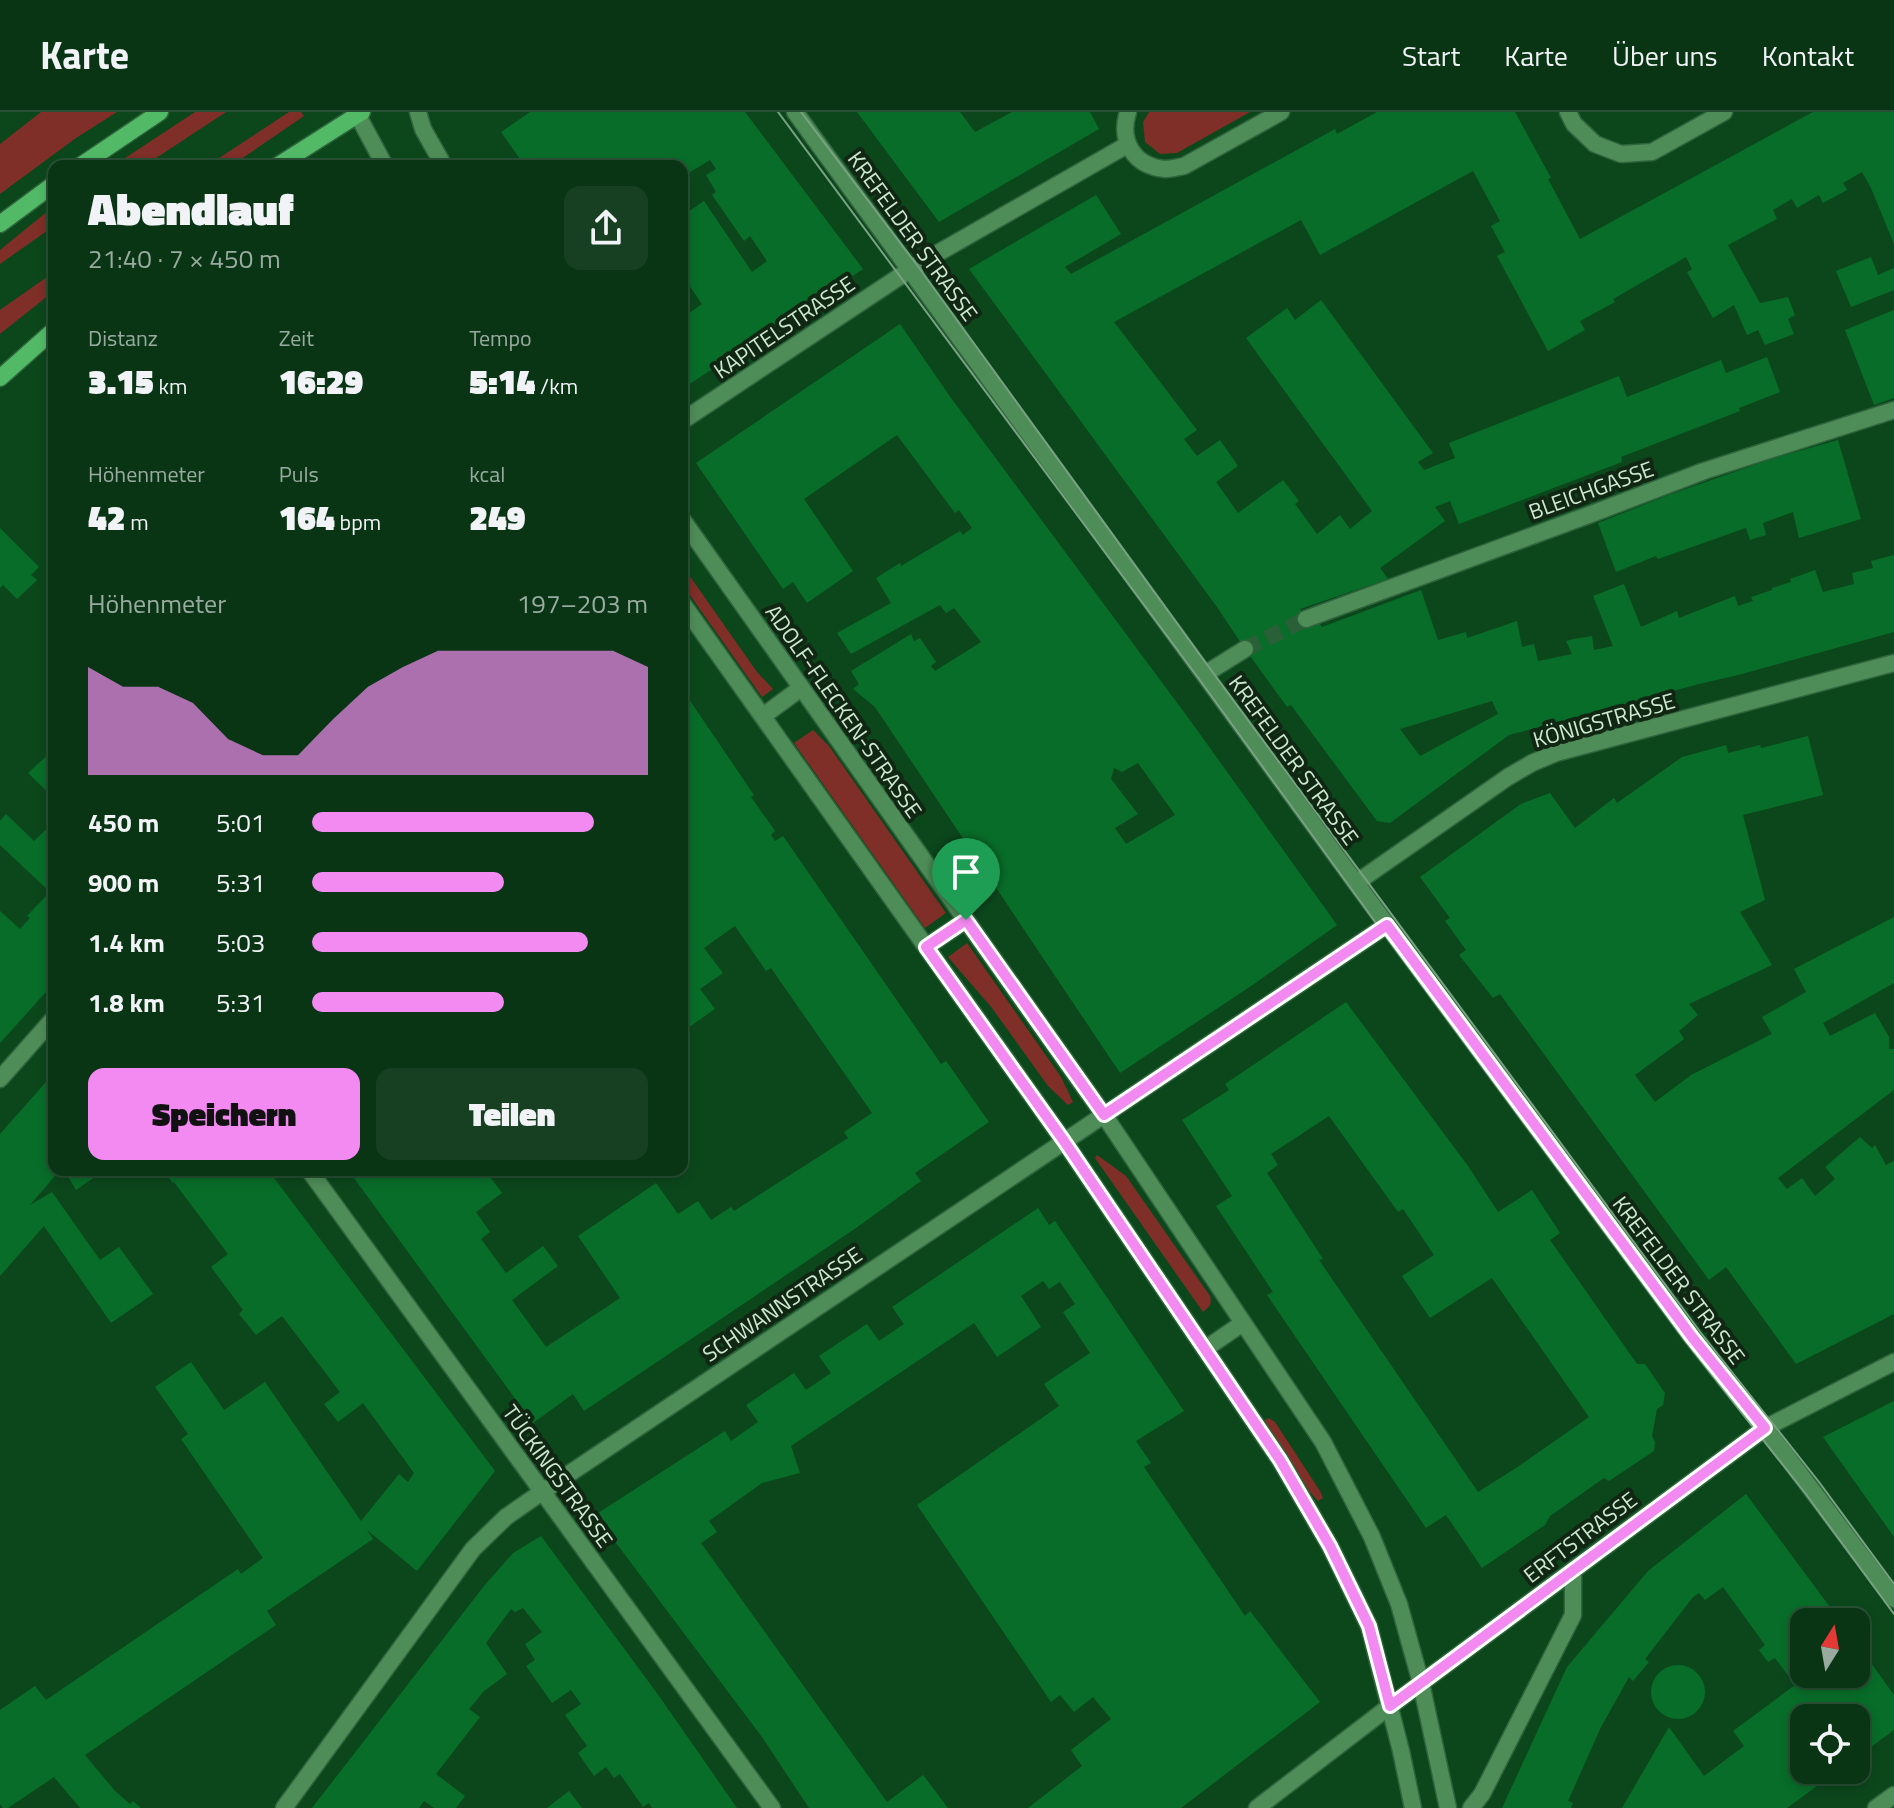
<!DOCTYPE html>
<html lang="de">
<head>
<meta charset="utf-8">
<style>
	:root { --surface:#093515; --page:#174022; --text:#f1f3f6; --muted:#99aba0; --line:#295034; --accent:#f38af1 }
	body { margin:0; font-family:"Titillium Web",sans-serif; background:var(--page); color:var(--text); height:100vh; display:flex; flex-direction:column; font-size:30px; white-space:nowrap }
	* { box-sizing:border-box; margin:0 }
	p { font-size:26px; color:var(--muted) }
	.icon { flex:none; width:44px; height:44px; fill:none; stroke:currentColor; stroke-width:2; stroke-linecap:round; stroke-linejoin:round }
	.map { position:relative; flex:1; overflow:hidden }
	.drawer { position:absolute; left:48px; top:48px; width:640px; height:1016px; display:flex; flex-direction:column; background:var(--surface); border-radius:16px; box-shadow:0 4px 12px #0003,0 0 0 2px var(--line) }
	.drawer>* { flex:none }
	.needle { width:52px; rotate:11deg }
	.tools { position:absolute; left:1790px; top:1496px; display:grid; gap:16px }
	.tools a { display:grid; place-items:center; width:80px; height:80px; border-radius:16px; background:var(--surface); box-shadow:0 4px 12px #0003,0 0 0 2px var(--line); font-size:40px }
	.pin { position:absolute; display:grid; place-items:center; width:68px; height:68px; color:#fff; margin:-82px -34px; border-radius:50% 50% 50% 0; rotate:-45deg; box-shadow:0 0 8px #0007 }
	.pin .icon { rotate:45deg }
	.round { display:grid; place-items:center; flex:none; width:84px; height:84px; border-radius:16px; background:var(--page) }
	.head { display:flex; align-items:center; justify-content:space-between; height:136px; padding:0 40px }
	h1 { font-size:44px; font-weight:800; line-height:60px }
	.stats { display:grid; grid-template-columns:repeat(3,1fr); gap:12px; height:136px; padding:8px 40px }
	.stats div { display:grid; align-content:center }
	.stats b { font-size:34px; font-weight:800 }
	.stats small { font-size:22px; font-weight:400 }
	.stats p { font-size:22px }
	.chart { height:224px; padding:16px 40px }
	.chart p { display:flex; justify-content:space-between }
	.chart svg { width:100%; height:144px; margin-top:8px; fill:var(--accent); opacity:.7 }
	.action { display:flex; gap:16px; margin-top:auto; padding:16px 40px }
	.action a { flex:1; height:92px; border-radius:16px; background:var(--accent); color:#111; font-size:32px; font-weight:800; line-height:92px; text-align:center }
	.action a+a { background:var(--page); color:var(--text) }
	ul { padding:0 40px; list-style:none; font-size:26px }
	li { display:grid; grid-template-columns:128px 96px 1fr; align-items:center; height:60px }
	li i { height:20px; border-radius:10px; background:var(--accent) }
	header { display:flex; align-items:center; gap:48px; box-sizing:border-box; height:112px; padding:0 40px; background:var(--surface); border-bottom:2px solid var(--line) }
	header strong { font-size:38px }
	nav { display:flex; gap:44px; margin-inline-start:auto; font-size:28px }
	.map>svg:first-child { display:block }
	.green { fill:#7f2e28 }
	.building { fill:#086d29; fill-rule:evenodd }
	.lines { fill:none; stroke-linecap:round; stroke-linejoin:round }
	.street-tunnel { stroke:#296037; stroke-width:16; stroke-dasharray:16 8; stroke-linecap:butt }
	.lane-casing { stroke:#2f653d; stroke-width:19 }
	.street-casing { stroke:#2f653d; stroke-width:19 }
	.secondary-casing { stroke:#2f653d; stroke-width:19 }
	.lane { stroke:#4f8d58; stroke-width:16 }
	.street { stroke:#4f8d58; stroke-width:16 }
	.secondary { stroke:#52ba66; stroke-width:16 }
	.tram { stroke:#78a281; stroke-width:2 }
	.route-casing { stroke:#fff; stroke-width:16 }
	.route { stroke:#f38af1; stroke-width:10 }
	.labels { text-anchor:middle; stroke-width:8; stroke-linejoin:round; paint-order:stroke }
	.street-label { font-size:22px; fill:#ceebd1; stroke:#112714 }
</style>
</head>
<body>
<header>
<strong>Karte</strong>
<nav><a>Start</a><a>Karte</a><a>Über uns</a><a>Kontakt</a></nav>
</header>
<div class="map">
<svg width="1894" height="1696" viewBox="0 0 1894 1696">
	<rect width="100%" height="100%" fill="#0c471c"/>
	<g class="green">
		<path d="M41 0H117L76 26 0 82V32Z"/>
		<path d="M195 0H226L144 54H113Z"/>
		<path d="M289 0H301L304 4 231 54H207Z"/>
		<path d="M1149 0H1250L1177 41 1160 42 1145 30 1143 10Z"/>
		<path d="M54 94V114L0 152V138Z"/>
		<path d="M54 160V179L0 222V198Z"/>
		<path d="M682 453 757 560 773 577 762 585 682 472Z"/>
		<path d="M813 618 829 634 946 801 925 816 794 631Z"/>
		<path d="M967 831 1061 965 1073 990 1068 993 1048 974 992 896 948 845Z"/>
		<path d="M1097 1043 1126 1064 1210 1184C1212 1192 1210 1194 1203 1200L1095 1046Z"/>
		<path d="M1269 1306 1275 1310 1320 1379 1323 1386 1318 1389 1310 1380 1267 1315 1265 1308Z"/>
	</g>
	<g class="building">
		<path d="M530 0H745L863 157 682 277V200L685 204 702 192 682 163V104L704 89 752 160 767 149 750 124 744 129 712 83 716 80 706 63 716 57 710 48 682 65V54H652L650 51 647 54H525L501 20Z"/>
		<path d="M857 0H960L975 20 1012 0H1090L1099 17 939 110Z"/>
		<path d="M1377 0H1515L1551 66 1548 67 1580 127 1813 0H1894V132L1871 76 1862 60 1843 71 1847 78 1823 91 1819 83 1797 96 1792 87 1773 98 1777 107 1728 133 1760 191 1788 185 1795 203 1788 207 1794 222 1765 233 1758 218 1747 223 1734 193 1713 206 1687 160 1692 157 1686 145 1613 187 1615 190 1580 209 1585 218 1548 239 1497 144 1505 140 1491 114 1500 109 1473 59 1320 143 1301 108 1114 210 1197 318 1184 327 1197 344 1220 328 1238 354 1216 370 1238 401 1283 368 1299 389 1295 392 1317 422 1340 403 1350 417 1372 399 1246 226 1287 196 1295 208 1321 188 1433 341 1418 350 1424 358 1455 346 1449 331 1619 264 1627 285 1721 248 1726 261 1767 245 1780 280 1739 296 1740 299 1621 345 1622 350 1459 412 1450 389 1435 395 1445 409 1380 456 1388 467 1300 497 1312 515 1319 511 1322 515 1421 478 1438 528 1466 520 1467 526 1517 509 1522 535 1534 532 1538 549 1572 542 1566 529 1574 527 1592 524 1594 538 1613 534 1593 484 1624 472 1641 515 1677 499 1679 506 1735 484 1738 494 1753 489 1751 485 1772 478V476L1791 470 1790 467 1815 458 1823 480 1854 472 1852 461 1873 456 1871 449 1894 443V520L1738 563 1699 572 1509 623 1390 711 1377 709 1291 593 1287 595 1245 537 1217 495 969 157 1096 83 1121 122 1065 155 1071 162 1335 17 1337 22ZM1492 589 1498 602 1420 644 1400 617Z"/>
		<path d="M1871 145 1878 163 1894 156V178L1851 195 1836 159Z"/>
		<path d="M1894 198V286L1874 293 1845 218Z"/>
		<path d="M900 212 951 286 1192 611 1337 813 1254 872 1120 961 875 595 853 577 859 572 851 559 911 522 914 529 920 526 936 550 931 554 935 559 981 530 954 496 946 501 940 493 851 542 837 521 891 491 876 466 900 451 901 454 960 419 963 423 972 416 959 398 955 401 897 323 804 387 853 459 807 491 793 470 783 477 696 351ZM1138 651 1175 703 1126 732 1115 716 1138 702 1111 667 1114 656 1122 660Z"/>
		<path d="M1838 328 1861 407 1799 426 1793 400 1763 411 1766 423 1750 428 1746 416 1658 447 1656 444 1616 460 1598 411 1666 384 1771 347Z"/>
		<path d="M0 416 39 455 31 463 37 468 17 487 3 473 0 476Z"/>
		<path d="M682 577 754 683 751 685 775 719 771 723 775 729 783 724 941 952 946 949 989 1010 915 1061 921 1069 856 1116 584 1299 573 1282 533 1311 351 1062 356 1058H441L443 1061 446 1058H485L502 1081 476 1100 490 1120 481 1127 506 1161 543 1134 558 1154 512 1188 546 1235 620 1186 578 1124 656 1071 678 1102 698 1089 711 1108 731 1095 734 1099 848 1026 844 1020 872 1001 771 856 766 859 735 814 704 836 723 861 700 877 715 897 682 920V678L687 674 682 667Z"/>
		<path d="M1808 624 1823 683 1743 703 1765 788 1740 800 1772 853 1689 892 1698 903 1679 919 1684 927 1635 963 1655 990 1691 963 1772 922 1762 905 1806 880 1794 857 1894 805V871L1823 911 1830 924 1875 901 1889 925V937H1894V978L1778 1066 1787 1077 1802 1066 1815 1084 1835 1067 1825 1055 1860 1025 1872 1036 1875 1033 1886 1053 1894 1049V1202L1796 1252 1726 1155 1709 1168 1500 882 1493 886 1459 843 1466 838 1445 809 1450 806 1420 765 1521 692 1550 681 1575 716 1614 686 1617 691 1682 645 1726 633 1728 641 1760 633 1761 636Z"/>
		<path d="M54 637V686L28 661Z"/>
		<path d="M6 702 34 729 54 710V871L0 931V799L20 817 30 806 27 804 50 780 0 733V709Z"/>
		<path d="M1346 890 1468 1054 1498 1100 1532 1078 1560 1121 1550 1128 1637 1252H1645L1665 1281 1663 1293 1657 1297 1652 1324 1655 1330 1654 1339 1609 1369 1604 1366 1550 1404 1545 1413 1482 1456 1446 1403 1426 1416 1267 1183 1273 1180 1216 1094 1232 1084 1182 1008 1229 978 1225 972ZM1329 1004 1398 1100 1403 1097 1434 1143 1402 1164 1430 1206 1492 1166 1589 1305 1516 1356 1478 1380 1319 1148 1323 1147 1267 1061 1278 1053 1271 1042Z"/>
		<path d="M54 961V1058H60L30 1093 52 1080 100 1148 119 1135 153 1182 111 1211 44 1114 0 1164V1022Z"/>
		<path d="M64 1058H105L76 1078Z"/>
		<path d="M163 1058H268L495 1359 417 1459 367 1418 373 1427 267 1499 276 1513 85 1643 115 1679 130 1692 133 1689 141 1696H80L54 1665 8 1696H3L0 1692V1598L35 1574 46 1588 238 1457 241 1462 263 1446 181 1327 188 1322 155 1275 191 1250 224 1298 265 1270 361 1409 399 1362 408 1370 414 1361 363 1291 338 1310 324 1292 340 1280 282 1204 256 1223 239 1202 243 1198 211 1155 228 1142 174 1070 173 1071Z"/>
		<path d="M1038 1096 1049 1113 1055 1109 1184 1299 1136 1329 1151 1351 1144 1355 1245 1504 1250 1499 1320 1590 1181 1696H1028L1082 1654 1071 1638 1111 1607 1093 1585 1074 1600 1060 1583 1051 1590 917 1393 1059 1294 1044 1272 1090 1241 1063 1200 1075 1192 1060 1170 1049 1177 1043 1169 1021 1184 1041 1215 997 1245 974 1211 791 1334 800 1361 762 1371 709 1409 717 1420 701 1431 887 1690 923 1663 948 1696H809L762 1625 595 1403 725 1319 731 1329 758 1310 746 1293 794 1261 806 1278 831 1261 819 1244 867 1212 879 1229 904 1212 892 1195Z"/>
		<path d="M1894 1289V1425L1823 1325Z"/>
		<path d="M1746 1382 1841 1510H1804V1562H1856V1530L1894 1583V1618L1856 1646V1606H1804V1658H1839L1787 1696H1622L1669 1615 1704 1664 1744 1634 1733 1619 1795 1573 1775 1546 1768 1550 1759 1538 1765 1533 1723 1475 1705 1488 1699 1481 1693 1485 1645 1547 1649 1550 1633 1569 1629 1565 1601 1615 1568 1689 1573 1691 1571 1696H1502L1567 1555 1648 1459Z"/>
		<path d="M541 1424 659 1584 737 1696H652L649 1691 643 1695 620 1662 614 1666 606 1655 594 1664 578 1641 587 1634 565 1603 581 1592 571 1578 552 1591 526 1554 535 1548 525 1532 542 1520 523 1496 515 1500 511 1497 486 1531 507 1562 484 1579 469 1597 480 1605 436 1662 465 1684 456 1696H434L424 1689 419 1696H312L484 1474 513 1441Z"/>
		<circle cx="1678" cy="1580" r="27"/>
		<path d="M569 1679 582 1696H547Z"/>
	</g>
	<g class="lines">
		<path class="street-tunnel" d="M1245 537 1306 507"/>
		<defs>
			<g id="lane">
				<path d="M763 604 801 576"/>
				<path d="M926 835 966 808"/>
				<path d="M1205 1237 1243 1211"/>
				<path d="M1471 1696 1482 1682 1573 1503V1458"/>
			</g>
			<g id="street">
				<path d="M356 0 385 54"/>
				<path d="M418 0 423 17 444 54"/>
				<path d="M795 0 1356 771 1692 1225 1785 1342 1894 1487"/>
				<path d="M1128 0C1119 28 1133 54 1165 57 1171 57 1178 55 1184 54L1281 0"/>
				<path d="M1568 0 1574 12 1595 32 1621 42 1652 40 1724 0"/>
				<path d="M682 309 917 153 1127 33"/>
				<path d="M682 407 1104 1003 1323 1330 1372 1425 1399 1492 1421 1571 1448 1696"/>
				<path d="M682 491 1064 1029 1280 1348 1330 1434 1369 1514 1401 1639 1413 1696"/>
				<path d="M1306 507 1594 401 1704 359 1894 298"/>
				<path d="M1205 562 1245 537"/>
				<path d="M1356 771 1508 665 1532 651 1556 641 1894 551"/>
				<path d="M0 967 54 906"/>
				<path d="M309 1058 772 1696"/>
				<path d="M284 1696 473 1437 506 1405 542 1380 1387 813"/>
				<path d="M1257 1696 1390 1594 1765 1316 1894 1250"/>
				<path d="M1876 1696 1894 1683"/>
			</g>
			<g id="secondary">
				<path d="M80 54 160 0"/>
				<path d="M277 54 362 0"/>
				<path d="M0 112 54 72"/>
				<path d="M0 266 54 218"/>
			</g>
		</defs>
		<use href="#lane" class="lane-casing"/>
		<use href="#street" class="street-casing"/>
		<use href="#secondary" class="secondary-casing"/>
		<use href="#lane" class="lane"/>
		<use href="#street" class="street"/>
		<use href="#secondary" class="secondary"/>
		<g class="tram">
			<path d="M778 0 1199 567 1381 818 1686 1230 1805 1381 1894 1502"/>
			<path d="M801 0 917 153 1211 558 1701 1221 1819 1370 1894 1472"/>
		</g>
	</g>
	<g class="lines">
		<defs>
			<path id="route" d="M966 808 1104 1003 1387 813 1692 1225 1765 1316 1390 1594 1369 1514 1330 1434 1280 1348 1064 1029 926 835Z"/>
		</defs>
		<use href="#route" class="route-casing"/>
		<use href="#route" class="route"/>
	</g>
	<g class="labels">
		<g class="street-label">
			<text transform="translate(913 124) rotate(54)" y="8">KREFELDER STRASSE</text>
			<text transform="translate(784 215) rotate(-34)" y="8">KAPITELSTRASSE</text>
			<text transform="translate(1591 378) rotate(-20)" y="8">BLEICHGASSE</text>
			<text transform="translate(844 599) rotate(55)" y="8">ADOLF-FLECKEN-STRASSE</text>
			<text transform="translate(1604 608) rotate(-16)" y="8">KÖNIGSTRASSE</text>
			<text transform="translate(1294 648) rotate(54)" y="8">KREFELDER STRASSE</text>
			<text transform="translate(1679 1168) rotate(53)" y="8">KREFELDER STRASSE</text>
			<text transform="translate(782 1192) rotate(-34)" y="8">SCHWANNSTRASSE</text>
			<text transform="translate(558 1364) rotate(54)" y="8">TÜCKINGSTRASSE</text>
			<text transform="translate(1580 1425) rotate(-37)" y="8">ERFTSTRASSE</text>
		</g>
	</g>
</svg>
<div class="tools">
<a><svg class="needle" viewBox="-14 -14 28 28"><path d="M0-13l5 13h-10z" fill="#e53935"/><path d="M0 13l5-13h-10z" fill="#99aba0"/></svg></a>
<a><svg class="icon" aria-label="locate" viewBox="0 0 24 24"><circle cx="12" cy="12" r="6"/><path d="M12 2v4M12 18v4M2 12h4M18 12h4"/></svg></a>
</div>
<div class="pin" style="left:966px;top:808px;background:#1e9e55"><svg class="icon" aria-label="arrive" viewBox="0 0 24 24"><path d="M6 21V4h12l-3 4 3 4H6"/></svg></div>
<section class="drawer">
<div class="head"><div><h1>Abendlauf</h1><p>21:40 · 7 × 450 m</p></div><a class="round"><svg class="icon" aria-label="share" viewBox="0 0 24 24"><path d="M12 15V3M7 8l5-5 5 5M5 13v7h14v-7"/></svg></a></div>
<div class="stats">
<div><p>Distanz</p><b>3.15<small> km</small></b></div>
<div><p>Zeit</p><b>16:29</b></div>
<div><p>Tempo</p><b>5:14<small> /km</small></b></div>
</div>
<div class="stats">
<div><p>Höhenmeter</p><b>42<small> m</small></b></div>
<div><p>Puls</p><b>164<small> bpm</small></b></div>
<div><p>kcal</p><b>249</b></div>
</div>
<div class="chart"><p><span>Höhenmeter</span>197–203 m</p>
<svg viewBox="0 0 160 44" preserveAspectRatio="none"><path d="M0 44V11L10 17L20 17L30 22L40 33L50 38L60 38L70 27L80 17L90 11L100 6L110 6L120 6L130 6L140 6L150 6L160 11V44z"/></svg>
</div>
<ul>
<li><b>450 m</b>5:01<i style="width:84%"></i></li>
<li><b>900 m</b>5:31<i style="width:57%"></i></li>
<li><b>1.4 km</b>5:03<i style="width:82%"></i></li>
<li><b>1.8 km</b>5:31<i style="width:57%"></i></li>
</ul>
<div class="action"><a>Speichern</a><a>Teilen</a></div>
</section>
</div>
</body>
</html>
